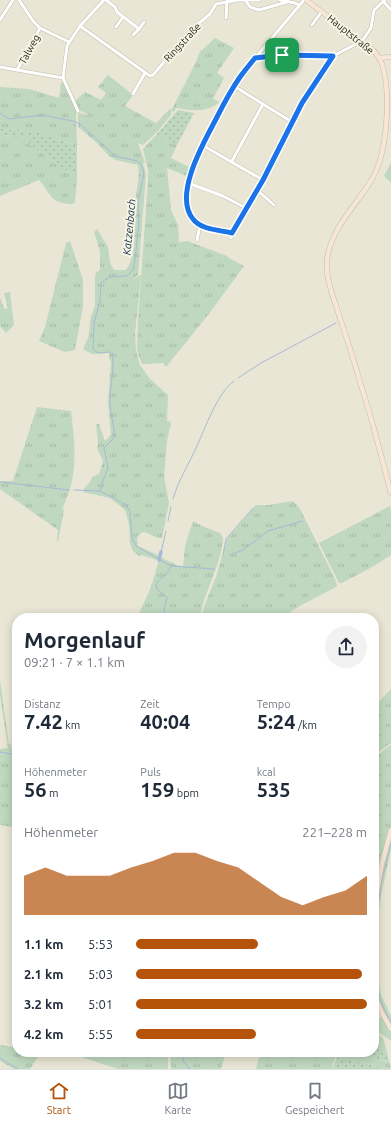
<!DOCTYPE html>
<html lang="de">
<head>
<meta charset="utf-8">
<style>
	:root { --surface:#fff; --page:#f2f2f3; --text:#1f2937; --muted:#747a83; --line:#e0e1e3; --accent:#b45309 }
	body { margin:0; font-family:Ubuntu,sans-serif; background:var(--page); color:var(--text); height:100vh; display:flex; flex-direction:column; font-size:15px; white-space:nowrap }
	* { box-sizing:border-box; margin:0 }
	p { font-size:13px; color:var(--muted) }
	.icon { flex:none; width:22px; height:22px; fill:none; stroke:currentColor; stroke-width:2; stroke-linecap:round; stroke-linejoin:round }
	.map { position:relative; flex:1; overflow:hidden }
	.drawer { position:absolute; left:12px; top:613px; width:367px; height:444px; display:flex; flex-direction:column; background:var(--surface); border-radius:16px; box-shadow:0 2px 10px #0003 }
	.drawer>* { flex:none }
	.pin { position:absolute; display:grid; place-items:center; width:34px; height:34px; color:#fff; margin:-17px; border-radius:8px; box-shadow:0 2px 6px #0006 }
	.round { display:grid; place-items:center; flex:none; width:42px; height:42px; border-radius:21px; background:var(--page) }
	.head { display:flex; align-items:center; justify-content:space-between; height:68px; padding:0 12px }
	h1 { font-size:22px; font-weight:700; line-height:30px }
	.stats { display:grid; grid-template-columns:repeat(3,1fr); gap:6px; height:68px; padding:4px 12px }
	.stats div { display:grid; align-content:center }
	.stats b { font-size:20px; font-weight:700 }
	.stats small { font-size:11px; font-weight:400 }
	.stats p { font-size:11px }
	.chart { height:112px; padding:8px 12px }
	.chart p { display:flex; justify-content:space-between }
	.chart svg { width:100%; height:72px; margin-top:4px; fill:var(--accent); opacity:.7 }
	ul { padding:0 12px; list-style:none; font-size:13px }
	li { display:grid; grid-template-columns:64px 48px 1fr; align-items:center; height:30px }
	li i { height:10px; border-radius:5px; background:var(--accent) }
	.menu { display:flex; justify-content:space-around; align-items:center; height:56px; border-top:1px solid var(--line); background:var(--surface); font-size:11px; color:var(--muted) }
	.menu a { display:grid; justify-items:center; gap:2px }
	.menu .current { color:var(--accent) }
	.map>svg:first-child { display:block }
	.grass { fill:url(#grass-tufts) }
	.garden { fill:url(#garden-dots) }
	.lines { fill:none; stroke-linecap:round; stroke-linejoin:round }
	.stream { stroke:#a8b9d6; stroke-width:1 }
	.canal { stroke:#a8b9d6; stroke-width:3.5 }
	.street-casing { stroke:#c0bead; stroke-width:4 }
	.secondary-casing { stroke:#c0bead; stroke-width:5.5 }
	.street { stroke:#fff; stroke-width:3 }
	.secondary { stroke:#f7e6d6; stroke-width:4.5 }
	.route-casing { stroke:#fff; stroke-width:8 }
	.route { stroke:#1a73e8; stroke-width:5 }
	.labels { text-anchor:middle; stroke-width:4; stroke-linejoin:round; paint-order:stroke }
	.street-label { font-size:10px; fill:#1f1e18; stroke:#f6f4e2 }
	.water-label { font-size:11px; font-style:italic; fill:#172c52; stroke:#f6f4e2 }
</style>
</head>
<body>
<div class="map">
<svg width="391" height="1069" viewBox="0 0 391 1069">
	<defs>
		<pattern id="grass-tufts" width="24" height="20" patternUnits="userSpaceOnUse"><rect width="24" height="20" fill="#bfd8bf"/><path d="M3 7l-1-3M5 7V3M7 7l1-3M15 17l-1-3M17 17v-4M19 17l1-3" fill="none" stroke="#a4b9a3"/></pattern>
		<pattern id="garden-dots" width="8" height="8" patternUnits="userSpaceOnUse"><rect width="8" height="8" fill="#bfd8bf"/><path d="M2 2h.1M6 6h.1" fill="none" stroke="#a4b9a3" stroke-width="1.8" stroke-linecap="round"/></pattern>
	</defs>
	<rect width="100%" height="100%" fill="#e9e6d5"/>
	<g class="grass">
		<path d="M215 38 234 48 217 73 224 78 213 99 220 102C204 113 195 111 177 108L172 113V109L195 64 200 52Z"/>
		<path d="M108 75 133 95 125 106 156 123 171 108V115L157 132 143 145 138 143 145 163H143L146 175 138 275 132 280 141 275 135 334 136 351 140 365 150 379 168 395 167 421 171 422 167 441 164 476 169 503 162 538C154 539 150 532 142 532L137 537 138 546 158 555 157 560 141 555 139 556 133 551 130 543 129 524 125 510 110 498 83 492C84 486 90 485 92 477L99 474 103 461 97 448 98 443 96 424H99L105 441 111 435 108 403 111 362 109 359V353L92 354 83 349 89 336 90 321 95 305V277L96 273 100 270V251L94 232 97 229 108 247 110 263 114 270H126C139 251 132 227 135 206 136 192 140 179 138 165L116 160 109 156 97 143 78 127V114L80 113 90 116 79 110 75 101 85 92 101 100 106 93 98 87Z"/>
		<path d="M64 82 76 111 77 146 34 131 1 129 0 135 27 137 31 145 77 178 75 202 73 204C50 204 52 195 39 180L0 196V87L29 89 59 98 61 83Z"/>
		<path d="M156 135 177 145 171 158 189 167 187 176 167 168 171 210 178 225 179 242 187 241 227 256 229 258 244 266 208 315 166 367 163 363 142 364 137 351 138 320 148 181V170L143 149Z"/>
		<path d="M391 163V182H390L384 176Z"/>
		<path d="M70 241 83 280V306L75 350 65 352 39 341 45 327 66 243Z"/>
		<path d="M10 292 14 325 6 333 0 326V297L4 309 8 308 4 293Z"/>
		<path d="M37 407 71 411C75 446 79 475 62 509L64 510 58 542 57 541 58 530 0 489V481H13Z"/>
		<path d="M293 501 299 507 335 579 337 585 336 587 296 608 282 618H201L205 604 216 577 227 539 256 505H269Z"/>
		<path d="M390 506 391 512V555L374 566 342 583H339L319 543Z"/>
		<path d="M193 521 202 526 220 533 223 538C221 567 204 590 200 618H137L151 587 160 557 175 564V565L183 566 185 546Z"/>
		<path d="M0 680 9 744 11 743V748L17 749V828L0 825V749L8 748 0 695Z"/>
		<path d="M391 689V743L380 751 374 757V707Z"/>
		<path d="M391 745V826L374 899V759L385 749Z"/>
		<path d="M391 840V850L381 895 376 941V968L381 995 391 1016V1026L383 1012 374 986V923L381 878Z"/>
		<path d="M379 1017 383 1018 391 1033V1041L374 1029V1020Z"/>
		<path d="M374 1033 383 1038 387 1052 374 1048Z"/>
		<path d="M0 1045 17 1048V1052H41L30 1069H14L0 1061Z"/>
		<path d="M66 1052H168V1069H118Z"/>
		<path d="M170 1052H226L221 1069H171Z"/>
		<path d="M260 1052H337L332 1067 338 1069H256Z"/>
		<path d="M339 1052H351L389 1062 391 1069 337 1057Z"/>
	</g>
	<g class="garden">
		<path d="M178 110 194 113 177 145 156 135Z"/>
		<path d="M1 129 34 131 77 146V178L31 145 27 137 0 135Z"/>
		<path d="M374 1048 387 1052 389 1062 351 1052H374Z"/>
		<path d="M337 1057 390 1069H391H338L333 1067Z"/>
	</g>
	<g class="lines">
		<g class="stream">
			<path d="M0 113 9 119 42 115 73 121 80 124 115 156 137 161 141 164 144 173 138 203 139 224 135 259 133 270 127 276 109 277 101 283 100 301 94 323 93 349 98 353 109 352 112 354C115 370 110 385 110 401 110 414 115 425 114 438L104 448 108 468 102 483 100 491 126 505 130 512 132 537 136 546 171 566C167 576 162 576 156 584L157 589 167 597 164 610 166 618"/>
			<path d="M238 378 261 363 336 323"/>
			<path d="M0 482 69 490"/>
			<path d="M74 490 100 491"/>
			<path d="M173 499C178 481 188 466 196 448 205 429 217 393 234 381"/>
			<path d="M168 521 171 507"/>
			<path d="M161 552 166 531"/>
			<path d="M232 554 243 550 268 531 302 521"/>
			<path d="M223 555 226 539 253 508"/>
			<path d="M171 566 214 569"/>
			<path d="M0 752 17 755"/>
			<path d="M374 937 381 883 391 844"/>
			<path d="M374 977 378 996 391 1023"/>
			<path d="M184 1052 183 1061 190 1069"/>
			<path d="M0 1058 18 1069"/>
		</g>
		<path class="canal" d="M159 560 161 552"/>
		<defs>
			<g id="street">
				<path d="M19 0 33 21 40 28 69 42"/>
				<path d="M106 0 115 7 117 12 139 29 144 22"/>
				<path d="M239 0H259"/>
				<path d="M280 0 295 3 299 5"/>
				<path d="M246 1 250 7 259 10 287 2"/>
				<path d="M383 1 391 10"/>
				<path d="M226 18 227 1"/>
				<path d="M0 20 13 0"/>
				<path d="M312 25 322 11"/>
				<path d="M80 26 150 76 153 75 191 30 210 14 216 4 238 0"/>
				<path d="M116 27 123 17"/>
				<path d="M133 35 139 29"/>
				<path d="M282 55 291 39"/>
				<path d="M255 57 282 55 333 56"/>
				<path d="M0 67 63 78"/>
				<path d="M17 70 40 28"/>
				<path d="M234 86 292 122"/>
				<path d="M133 94 145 73"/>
				<path d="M78 111 63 78 67 46 80 26 104 0"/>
				<path d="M202 145 263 180"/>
				<path d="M232 161 263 104"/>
				<path d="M188 183 223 196 246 208"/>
				<path d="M257 190 274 205"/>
				<path d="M233 233 200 225 193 220 190 215 188 207 187 191 194 163 224 103 240 76 304 0"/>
				<path d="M231 238 233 231 257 190 302 103 330 60 333 56 362 41 371 28 374 10 385 0"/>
				<path d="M197 240 200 225"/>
			</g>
			<g id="secondary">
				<path d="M306 0 374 51C377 55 380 59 382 64 391 92 388 152 372 179 358 203 334 225 328 254 323 275 334 298 340 318 347 339 354 360 360 382 372 418 381 456 391 493"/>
				<path d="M379 58 391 57"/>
				<path d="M374 909 382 863 391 830"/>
				<path d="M374 993 382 1013 391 1029"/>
			</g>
		</defs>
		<use href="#street" class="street-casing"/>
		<use href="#secondary" class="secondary-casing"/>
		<use href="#street" class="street"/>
		<use href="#secondary" class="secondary"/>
	</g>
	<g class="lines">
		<defs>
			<path id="route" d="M282 55 333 56 302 103 263 180 232 233C220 230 201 230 193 219 173 195 204 142 216 119 223 105 231 90 240 77 245 70 250 64 255 58Z"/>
		</defs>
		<use href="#route" class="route-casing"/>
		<use href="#route" class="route"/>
	</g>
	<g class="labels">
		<g class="street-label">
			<text transform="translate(351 34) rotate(39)" y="4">Hauptstraße</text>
			<text transform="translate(182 42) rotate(-47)" y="4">Ringstraße</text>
			<text transform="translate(29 49) rotate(-61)" y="4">Talweg</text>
		</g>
		<g class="water-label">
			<text transform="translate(129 227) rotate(-85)" y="4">Katzenbach</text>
		</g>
	</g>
</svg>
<div class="pin" style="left:282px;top:55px;background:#1e9e55"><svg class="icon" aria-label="arrive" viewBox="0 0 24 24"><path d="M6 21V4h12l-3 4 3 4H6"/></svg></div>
<section class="drawer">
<div class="head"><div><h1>Morgenlauf</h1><p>09:21 · 7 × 1.1 km</p></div><a class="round"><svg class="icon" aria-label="share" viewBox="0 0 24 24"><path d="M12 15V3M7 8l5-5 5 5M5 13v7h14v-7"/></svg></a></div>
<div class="stats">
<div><p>Distanz</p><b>7.42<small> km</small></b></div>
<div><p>Zeit</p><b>40:04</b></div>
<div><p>Tempo</p><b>5:24<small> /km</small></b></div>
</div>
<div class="stats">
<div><p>Höhenmeter</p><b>56<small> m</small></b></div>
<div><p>Puls</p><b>159<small> bpm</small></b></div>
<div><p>kcal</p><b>535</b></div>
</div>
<div class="chart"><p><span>Höhenmeter</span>221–228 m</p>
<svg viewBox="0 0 160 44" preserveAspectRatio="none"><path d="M0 44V20L10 15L20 20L30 20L40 20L50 15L60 11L70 6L80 6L90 11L100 15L110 24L120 33L130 38L140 33L150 29L160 20V44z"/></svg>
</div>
<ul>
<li><b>1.1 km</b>5:53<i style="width:53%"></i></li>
<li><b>2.1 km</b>5:03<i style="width:98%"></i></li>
<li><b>3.2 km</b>5:01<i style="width:100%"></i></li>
<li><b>4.2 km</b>5:55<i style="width:52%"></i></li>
</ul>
</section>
</div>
<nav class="menu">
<a class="current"><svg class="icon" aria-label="home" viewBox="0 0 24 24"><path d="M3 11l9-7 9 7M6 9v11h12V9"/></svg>Start</a>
<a><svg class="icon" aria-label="map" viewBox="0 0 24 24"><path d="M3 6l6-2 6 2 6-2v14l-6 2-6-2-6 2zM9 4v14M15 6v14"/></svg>Karte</a>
<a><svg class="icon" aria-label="saved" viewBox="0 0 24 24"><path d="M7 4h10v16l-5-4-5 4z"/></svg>Gespeichert</a>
</nav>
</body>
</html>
